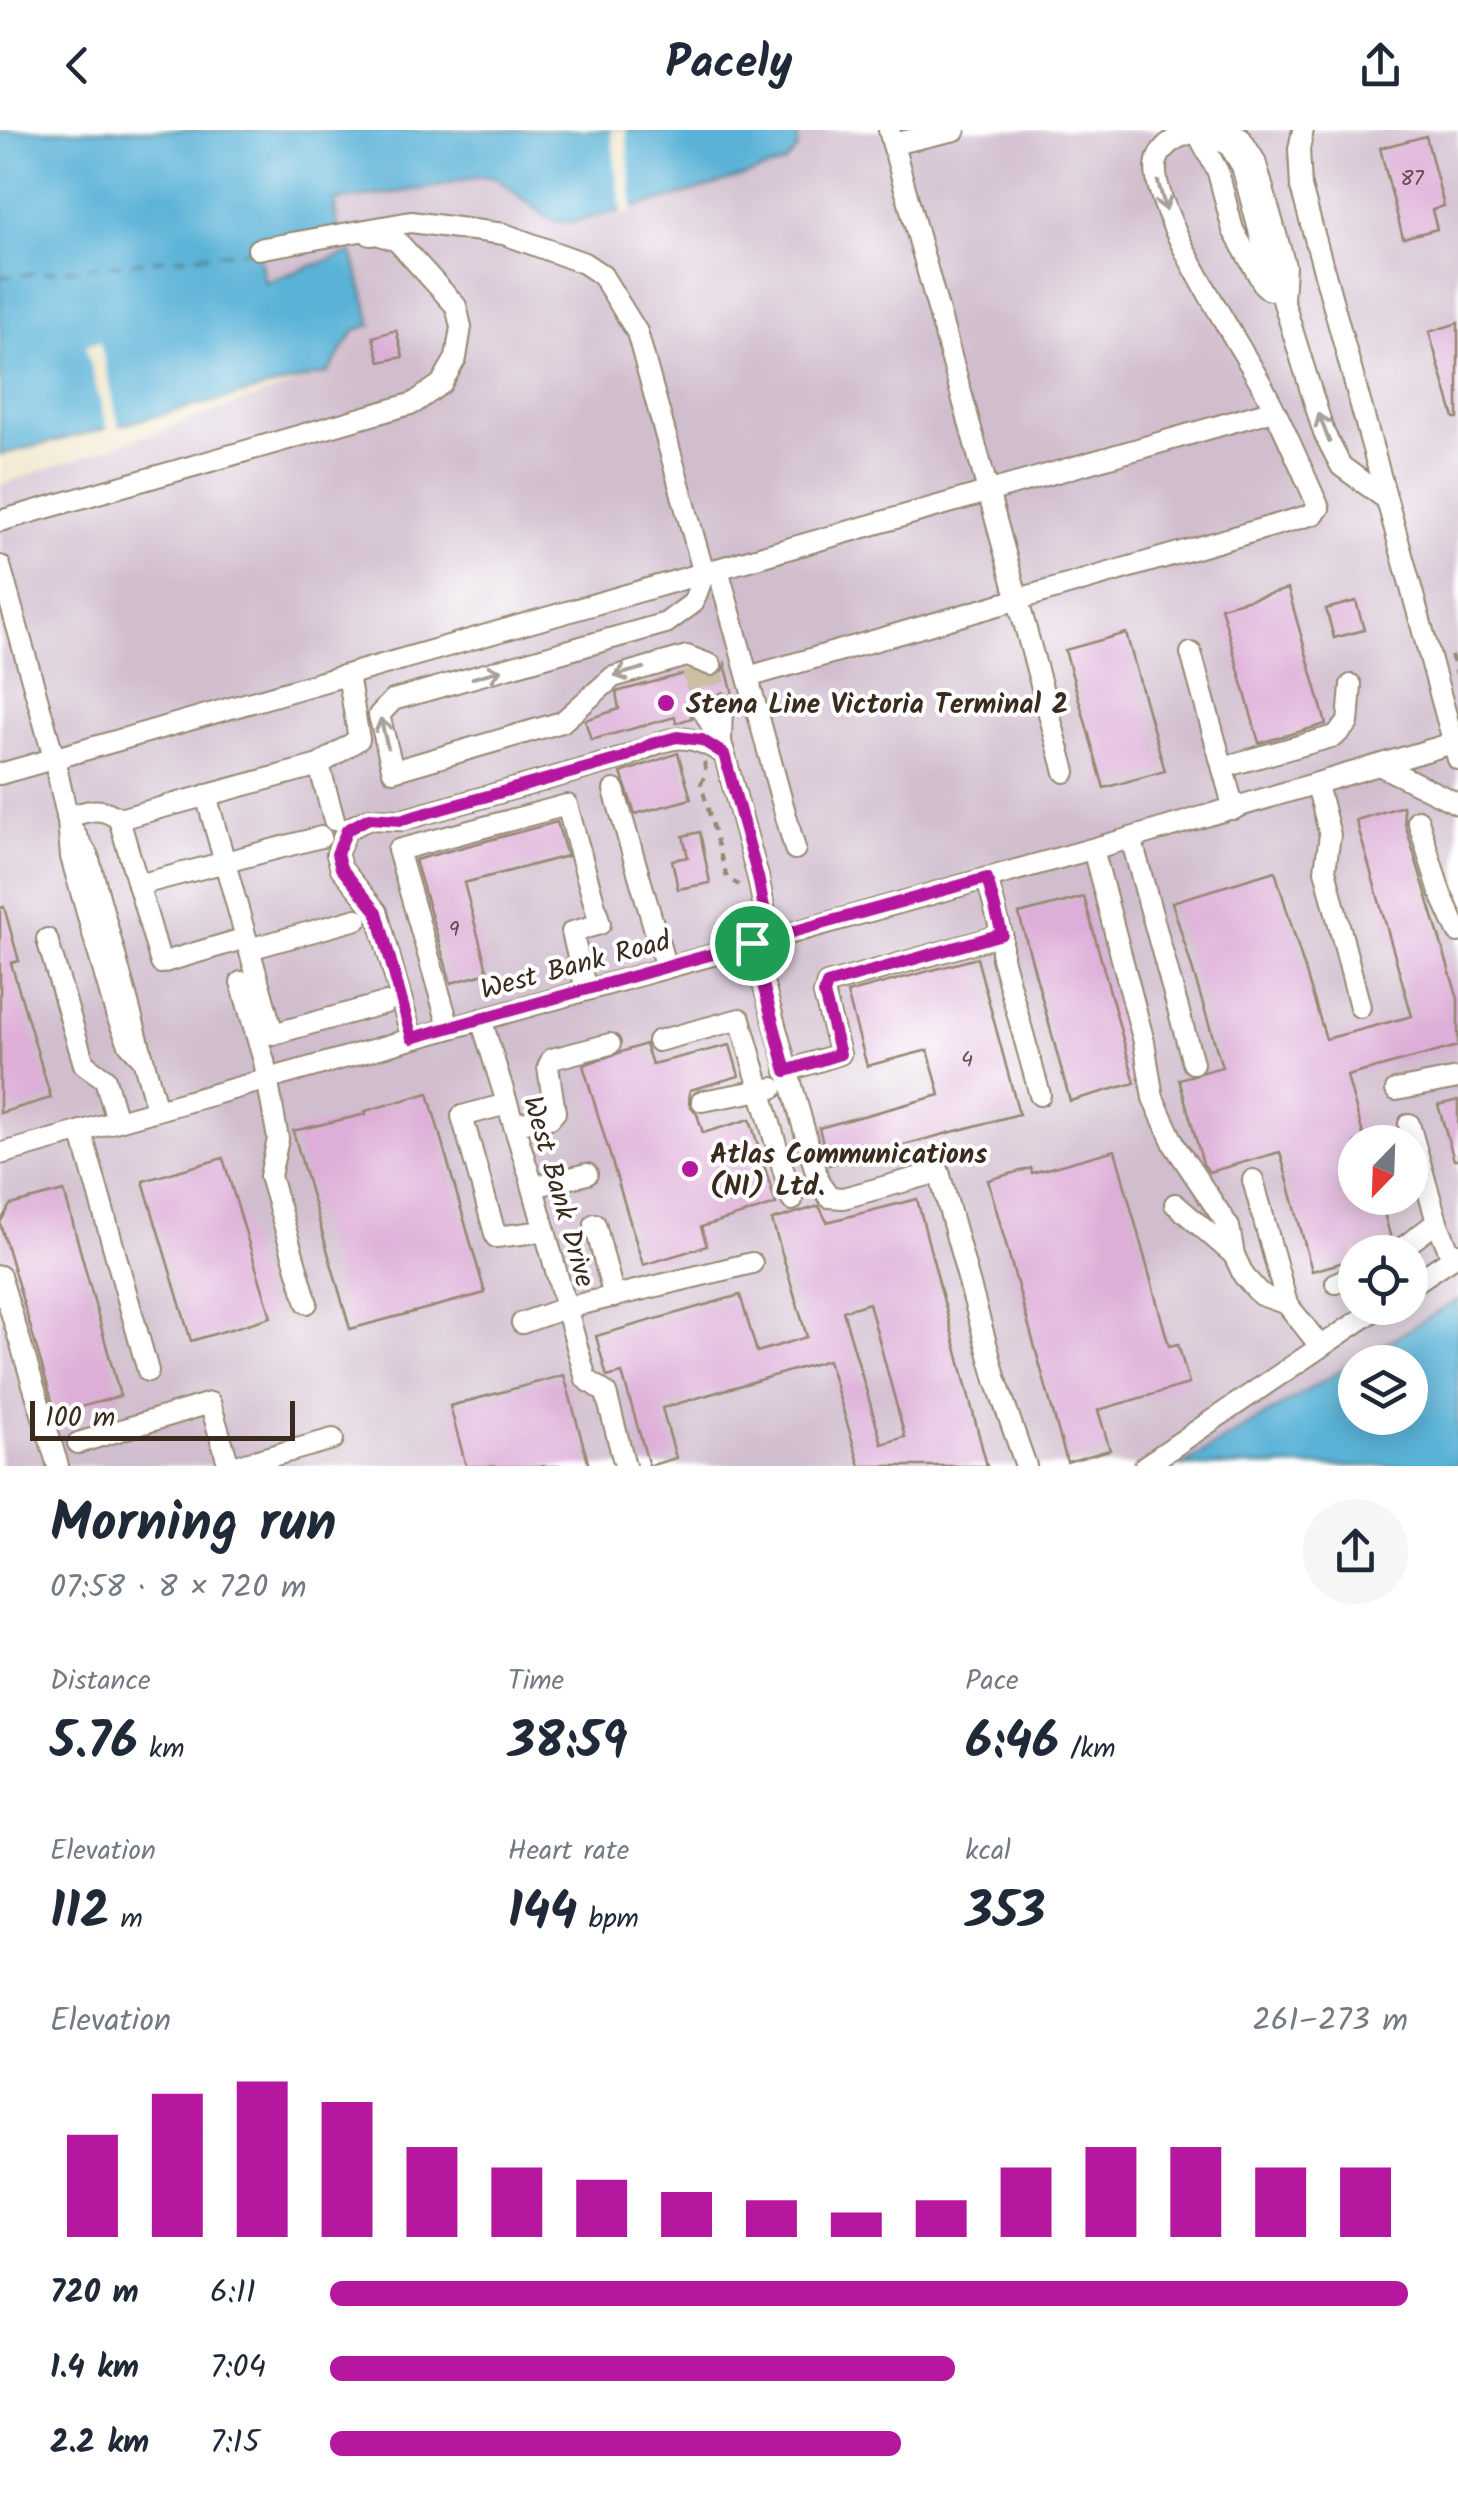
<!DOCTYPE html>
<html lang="en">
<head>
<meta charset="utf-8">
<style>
	:root { --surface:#fff; --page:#f6f6f7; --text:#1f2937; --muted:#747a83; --accent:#b5179e }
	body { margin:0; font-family:Kalam,sans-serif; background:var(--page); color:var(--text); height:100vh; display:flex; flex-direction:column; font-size:38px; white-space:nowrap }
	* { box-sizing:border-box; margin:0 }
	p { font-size:32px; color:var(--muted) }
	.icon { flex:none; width:55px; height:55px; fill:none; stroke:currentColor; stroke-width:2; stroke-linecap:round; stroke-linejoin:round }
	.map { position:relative; height:1336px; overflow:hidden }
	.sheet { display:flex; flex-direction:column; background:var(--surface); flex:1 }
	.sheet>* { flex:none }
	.needle { width:65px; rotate:203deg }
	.buttons { position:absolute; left:1338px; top:995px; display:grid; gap:20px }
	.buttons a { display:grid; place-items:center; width:90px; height:90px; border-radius:50%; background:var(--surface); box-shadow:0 5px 25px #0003; font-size:50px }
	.scale { position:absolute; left:30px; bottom:25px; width:265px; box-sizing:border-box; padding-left:10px; border:5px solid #3b2a1e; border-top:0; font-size:28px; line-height:35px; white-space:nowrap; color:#3b2a1e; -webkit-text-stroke:8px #fff; paint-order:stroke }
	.pin { position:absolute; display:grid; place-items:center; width:85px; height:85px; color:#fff; margin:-42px; border:5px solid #fff; border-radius:50%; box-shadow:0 2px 10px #0007 }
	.round { display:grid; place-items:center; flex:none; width:105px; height:105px; border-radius:52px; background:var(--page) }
	.summary { display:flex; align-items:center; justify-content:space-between; height:170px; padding:0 50px }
	h1 { font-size:55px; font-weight:700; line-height:75px }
	.stats { display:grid; grid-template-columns:repeat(3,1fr); gap:15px; height:170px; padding:10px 50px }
	.stats div { display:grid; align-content:center }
	.stats b { font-size:50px; font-weight:700 }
	.stats small { font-size:28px; font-weight:400 }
	.stats p { font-size:28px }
	.chart { height:280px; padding:20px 50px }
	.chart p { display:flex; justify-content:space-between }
	.chart svg { width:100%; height:180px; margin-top:10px; stroke:var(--accent); stroke-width:6 }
	ul { padding:0 50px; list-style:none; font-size:32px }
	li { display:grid; grid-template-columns:160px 120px 1fr; align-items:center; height:75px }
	li i { height:25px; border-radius:12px; background:var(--accent) }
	header { display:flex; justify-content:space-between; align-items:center; height:130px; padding:0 50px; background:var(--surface); font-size:45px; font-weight:700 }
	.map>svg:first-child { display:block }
	.industrial { fill:#d0bdcd; fill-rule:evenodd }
	.water { fill:#5ab2d7; stroke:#4a6e7a; stroke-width:2.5; fill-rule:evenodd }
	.pier { fill:#efe4c6 }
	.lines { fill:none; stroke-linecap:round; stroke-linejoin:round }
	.ferry { stroke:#476068; stroke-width:2.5; stroke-dasharray:12 10; stroke-linecap:butt }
	.building { fill:#ddaed7; fill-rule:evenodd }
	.minor-tunnel { stroke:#cbbfa4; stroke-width:20; stroke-dasharray:20 10; stroke-linecap:butt }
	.minor-casing { stroke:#958772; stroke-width:24 }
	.path { stroke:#958772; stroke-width:4; stroke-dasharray:8 8; stroke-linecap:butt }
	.minor { stroke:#fff; stroke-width:20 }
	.oneway { stroke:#a79f9a }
	.route-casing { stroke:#fff; stroke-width:20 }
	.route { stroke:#b5179e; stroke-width:12 }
	.poi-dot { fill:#b5179e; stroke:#fff; stroke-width:4 }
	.labels { text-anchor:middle; stroke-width:8; stroke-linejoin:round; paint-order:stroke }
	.number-label { font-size:22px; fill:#644b4c }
	.poi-label { font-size:28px; font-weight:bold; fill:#3b2a1e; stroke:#fff; text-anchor:start }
	.street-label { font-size:28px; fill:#3b2a1e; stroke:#fff }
</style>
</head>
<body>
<header><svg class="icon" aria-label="back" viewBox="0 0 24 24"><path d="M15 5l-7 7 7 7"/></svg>Pacely<svg class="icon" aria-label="share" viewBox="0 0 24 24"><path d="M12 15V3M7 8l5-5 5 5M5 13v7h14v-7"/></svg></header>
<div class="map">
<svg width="1458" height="1336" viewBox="0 0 1458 1336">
	<rect width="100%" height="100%" fill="#fff"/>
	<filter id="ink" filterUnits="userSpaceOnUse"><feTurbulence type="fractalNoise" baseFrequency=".01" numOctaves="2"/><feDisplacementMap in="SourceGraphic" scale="20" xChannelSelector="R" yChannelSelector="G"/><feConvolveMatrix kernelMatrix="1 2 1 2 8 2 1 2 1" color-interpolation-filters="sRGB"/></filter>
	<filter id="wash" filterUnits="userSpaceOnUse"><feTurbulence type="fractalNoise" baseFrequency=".0048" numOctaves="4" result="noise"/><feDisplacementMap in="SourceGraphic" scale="40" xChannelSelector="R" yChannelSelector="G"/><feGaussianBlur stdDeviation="2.25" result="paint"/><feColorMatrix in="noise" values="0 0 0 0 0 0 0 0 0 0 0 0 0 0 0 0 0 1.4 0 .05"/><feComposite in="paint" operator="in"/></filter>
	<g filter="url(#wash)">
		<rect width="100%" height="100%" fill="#efe4c6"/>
		<path class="industrial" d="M799 0H1458V1170L1181 1336H0V355L328 243 352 123 265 152 256 112 338 99 334 72 429 58 479 46 494 47 571 92 672 68 785 33 797 19ZM1355 1012H1410V1068H1355ZM1355 1122H1410V1178H1355Z"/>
		<g class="water">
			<path d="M0 0H799L797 19 786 33 672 68 571 92 552 91 494 47 479 46 429 58 334 71 338 100 256 112 265 152 352 122 372 195 355 200 328 243 0 325Z"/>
			<path d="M1458 1170V1336H1181ZM1355 1232H1410V1288H1355Z"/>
		</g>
		<g class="pier">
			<path d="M611 0H626L633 82 622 85Z"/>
			<path d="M100 212 120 301 109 304 85 215Z"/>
		</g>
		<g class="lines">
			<path class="ferry" d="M0 147 251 120"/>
		</g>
		<g id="blocks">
			<g class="building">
				<path d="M1426 6 1444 76 1432 80 1437 99 1403 108 1380 18Z"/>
				<path d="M1458 193V288H1454L1429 202Z"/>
				<path d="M396 200 403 227 380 232 373 207Z"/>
				<path d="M1288 459 1326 594 1259 613 1221 477Z"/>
				<path d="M1356 471 1364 500 1334 508 1326 479Z"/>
				<path d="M1126 503 1165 641 1104 658 1065 520Z"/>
				<path d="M725 534 734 568 723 562 711 568 696 566 688 577 692 588 676 593 675 587 591 610 585 590 619 579 616 562 691 542 714 548 723 541Z"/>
				<path d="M678 623 691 669 635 684 621 643Z"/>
				<path d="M1403 676 1405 694 1458 869V916L1347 946 1365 1012H1355V1068H1380L1391 1109 1384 1122H1355V1129L1312 1141 1280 1022 1209 1042 1203 1034 1179 949 1222 937 1172 772 1275 741 1326 909 1412 886 1356 690Z"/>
				<path d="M557 692 567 726 464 753 488 843 451 853 415 730Z"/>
				<path d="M700 702 710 753 678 759 672 730 688 727 683 706Z"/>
				<path d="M1084 767 1135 953 1070 971 1019 784Z"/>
				<path d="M4 777 19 831 11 833 51 968 0 983V778Z"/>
				<path d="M977 828 1019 984 829 1035 819 998 940 965 928 920 867 936 847 863Z"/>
				<path d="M645 914 652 934 730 915 739 946 690 960 689 974 697 984 703 1003 750 989 776 1074 701 1097 707 1116 643 1135 583 935Z"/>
				<path d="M428 963 485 1163 350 1199 293 1001 366 984 365 981Z"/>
				<path d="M1458 970V1030H1454L1438 975Z"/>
				<path d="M1115 1020 1169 1216 1178 1214 1189 1254 1098 1280 1110 1320 1067 1332 988 1050 1031 1038 1032 1043Z"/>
				<path d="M223 1028 271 1187 191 1211 143 1051Z"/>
				<path d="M64 1061 120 1266 56 1284 0 1093 10 1075Z"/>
				<path d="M917 1069 987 1336H860L828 1230 662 1278 676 1328 649 1336 622 1243 607 1247 596 1206 740 1165 757 1222 807 1207 772 1090 819 1076 827 1092ZM869 1173 905 1307 882 1314 843 1181Z"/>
				<path d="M564 1245 589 1336H466L450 1276Z"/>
			</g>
		</g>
	</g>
	<g filter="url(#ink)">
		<use href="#blocks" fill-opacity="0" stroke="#958772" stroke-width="2.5"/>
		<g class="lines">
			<g class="minor-tunnel">
				<path d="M711 535 722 576"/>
				<path d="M692 539 702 578"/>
			</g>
			<defs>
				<g id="minor">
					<path d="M889 0 1065 642"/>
					<path d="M1222 0 1240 7 1255 31 1285 136 1283 170 1324 303 1341 336 1386 369"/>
					<path d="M1303 0 1299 19 1301 57 1458 629"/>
					<path d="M1197 2 1218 42 1233 100 1264 155 1270 160"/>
					<path d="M1209 5 1229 15 1242 36 1268 134 1281 164"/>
					<path d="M893 14 955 0"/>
					<path d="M258 119 411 92 504 104 584 133 602 145 637 202 704 444 693 473 666 493 393 570 379 585 393 641 562 592 613 547 687 526 711 535"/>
					<path d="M0 391 414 273 441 254 456 228 461 197 456 176 397 111 377 104 370 105"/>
					<path d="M0 436 54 628 68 690 71 727 116 884 129 914 141 927"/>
					<path d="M718 439 795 719"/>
					<path d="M1191 523 1234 679"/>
					<path d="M748 547 1314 384 1319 378C1301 338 1284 297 1264 259 1241 216 1145 72 1157 31 1164 9 1185 4 1206 0"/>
					<path d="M702 578 721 612 758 747 770 808"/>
					<path d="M721 610 722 576"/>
					<path d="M319 635 334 690"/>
					<path d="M1381 636 1458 674"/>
					<path d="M1223 637 1335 606 1348 593 1351 555"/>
					<path d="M0 644 1274 280"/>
					<path d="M1317 655 1330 705 1325 740 1360 877"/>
					<path d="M614 660 666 838"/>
					<path d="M206 665 273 904 385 873"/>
					<path d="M67 687C88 681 101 675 119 689L319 635 359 609 348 545"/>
					<path d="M119 689 161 833 246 808"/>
					<path d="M1418 690 1440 762 1458 802"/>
					<path d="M71 697 88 726 157 980"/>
					<path d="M1131 708 1193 933"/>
					<path d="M1093 719 1144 912 1153 968 1175 1016 1229 1097 1234 1125 1244 1146 1261 1165 1287 1174"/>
					<path d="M987 748 1002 805V828L1040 965"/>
					<path d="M138 755 321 707"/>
					<path d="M47 809 84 934 105 949 117 991"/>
					<path d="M752 813 819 1053 829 1067 843 1068 939 1042 996 1250 1026 1336"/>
					<path d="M249 819 357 789"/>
					<path d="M241 852 264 931 278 1009 270 1046 307 1173"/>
					<path d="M481 889 530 1047 586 1249 606 1263 625 1336"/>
					<path d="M449 897 398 720 567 675 600 794 572 802 586 860"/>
					<path d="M412 908 377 782 341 738 337 724 347 699 369 689 402 690 623 628C667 610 680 597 724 624"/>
					<path d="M658 911 740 889 792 1070"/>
					<path d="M786 941 840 924 824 864 827 854 1002 805"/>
					<path d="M1396 960 1458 948"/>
					<path d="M702 971 773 958"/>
					<path d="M507 974 462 986 496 1107 545 1101"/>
					<path d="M514 994 550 988 555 982 548 937 552 929 610 914"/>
					<path d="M1409 994 1437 1092"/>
					<path d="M81 1001 148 1241"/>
					<path d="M0 1024 1131 708 1453 613"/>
					<path d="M1253 1050 1287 1174 1320 1216"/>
					<path d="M533 1057 587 1044"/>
					<path d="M1175 1074 1234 1125"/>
					<path d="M595 1094 614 1167"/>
					<path d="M1397 1122 1437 1092 1452 1128"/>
					<path d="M0 1146 58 1336"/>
					<path d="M1336 1153 1355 1144"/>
					<path d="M1410 1156 1458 1124"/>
					<path d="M522 1193 565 1178 752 1133"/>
					<path d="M78 1313 210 1273 229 1336"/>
					<path d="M236 1336 333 1309"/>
					<path d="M1145 1336 1378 1178"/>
				</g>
			</defs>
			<use href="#minor" class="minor-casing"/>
			<g class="path">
				<path d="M1451 525 1458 547"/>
				<path d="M704 632 706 642 701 654 727 748 739 755"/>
				<path d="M740 793 744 778"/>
			</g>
			<use href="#minor" class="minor"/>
		</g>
		<defs><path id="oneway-shaft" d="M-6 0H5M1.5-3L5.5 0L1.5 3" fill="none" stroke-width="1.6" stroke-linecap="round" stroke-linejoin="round" transform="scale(2.5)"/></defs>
		<g class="oneway">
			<use href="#oneway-shaft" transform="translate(1162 66) rotate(74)"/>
			<use href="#oneway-shaft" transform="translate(1324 298) rotate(-111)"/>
			<use href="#oneway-shaft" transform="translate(629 542) rotate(164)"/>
			<use href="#oneway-shaft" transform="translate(487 544) rotate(-16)"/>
			<use href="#oneway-shaft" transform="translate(384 603) rotate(-104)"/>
		</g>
	</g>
	<g class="lines" filter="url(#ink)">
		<defs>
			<path id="route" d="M677 607 702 610 724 624 758 747 770 808 987 748 1002 804 827 854 824 864 840 924 786 941 752 813 412 908 377 782 341 738 337 724 347 700 369 688 402 690 623 628 651 614Z"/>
		</defs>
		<use href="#route" class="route-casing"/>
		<use href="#route" class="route"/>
	</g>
	<g class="poi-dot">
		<circle cx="666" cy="573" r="10"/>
		<circle cx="690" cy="1039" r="10"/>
	</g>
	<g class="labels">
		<g class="number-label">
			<text x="1412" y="55">87</text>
			<text x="454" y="806">9</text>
			<text x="967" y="936">4</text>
		</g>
		<g class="poi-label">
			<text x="686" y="583">Stena Line Victoria Terminal 2</text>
			<text x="710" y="1033">Atlas Communications<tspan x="710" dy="32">(NI) Ltd.</tspan></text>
		</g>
		<g class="street-label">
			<text transform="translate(575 834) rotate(-15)" y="10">West Bank Road</text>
			<text transform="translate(560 1061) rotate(74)" y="10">West Bank Drive</text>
		</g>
	</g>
</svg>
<div class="buttons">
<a><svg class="needle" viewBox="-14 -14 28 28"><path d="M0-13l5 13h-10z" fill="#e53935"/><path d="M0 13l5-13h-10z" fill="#747a83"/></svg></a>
<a><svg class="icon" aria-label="locate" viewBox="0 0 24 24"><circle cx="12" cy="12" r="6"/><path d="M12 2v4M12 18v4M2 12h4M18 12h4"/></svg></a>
<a><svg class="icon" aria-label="layers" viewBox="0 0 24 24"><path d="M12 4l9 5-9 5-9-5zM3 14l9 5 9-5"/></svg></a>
</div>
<div class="scale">100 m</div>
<div class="pin" style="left:752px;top:813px;background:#1e9e55"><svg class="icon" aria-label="arrive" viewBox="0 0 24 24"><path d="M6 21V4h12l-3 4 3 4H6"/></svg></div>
</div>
<section class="sheet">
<div class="summary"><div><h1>Morning run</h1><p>07:58 · 8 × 720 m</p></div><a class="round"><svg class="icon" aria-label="share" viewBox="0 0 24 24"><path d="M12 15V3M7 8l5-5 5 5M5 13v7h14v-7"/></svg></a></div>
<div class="stats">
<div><p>Distance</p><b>5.76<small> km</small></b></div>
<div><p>Time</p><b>38:59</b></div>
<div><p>Pace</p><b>6:46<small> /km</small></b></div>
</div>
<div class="stats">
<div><p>Elevation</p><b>112<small> m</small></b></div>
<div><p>Heart rate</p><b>144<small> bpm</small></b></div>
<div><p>kcal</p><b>353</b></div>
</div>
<div class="chart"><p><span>Elevation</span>261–273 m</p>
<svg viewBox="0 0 160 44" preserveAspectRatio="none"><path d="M5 44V19M15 44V9M25 44V6M35 44V11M45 44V22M55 44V27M65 44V30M75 44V33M85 44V35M95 44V38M105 44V35M115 44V27M125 44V22M135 44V22M145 44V27M155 44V27"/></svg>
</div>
<ul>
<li><b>720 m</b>6:11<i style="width:100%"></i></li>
<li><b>1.4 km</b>7:04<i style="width:58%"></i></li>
<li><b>2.2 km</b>7:15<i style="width:53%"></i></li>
</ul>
</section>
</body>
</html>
